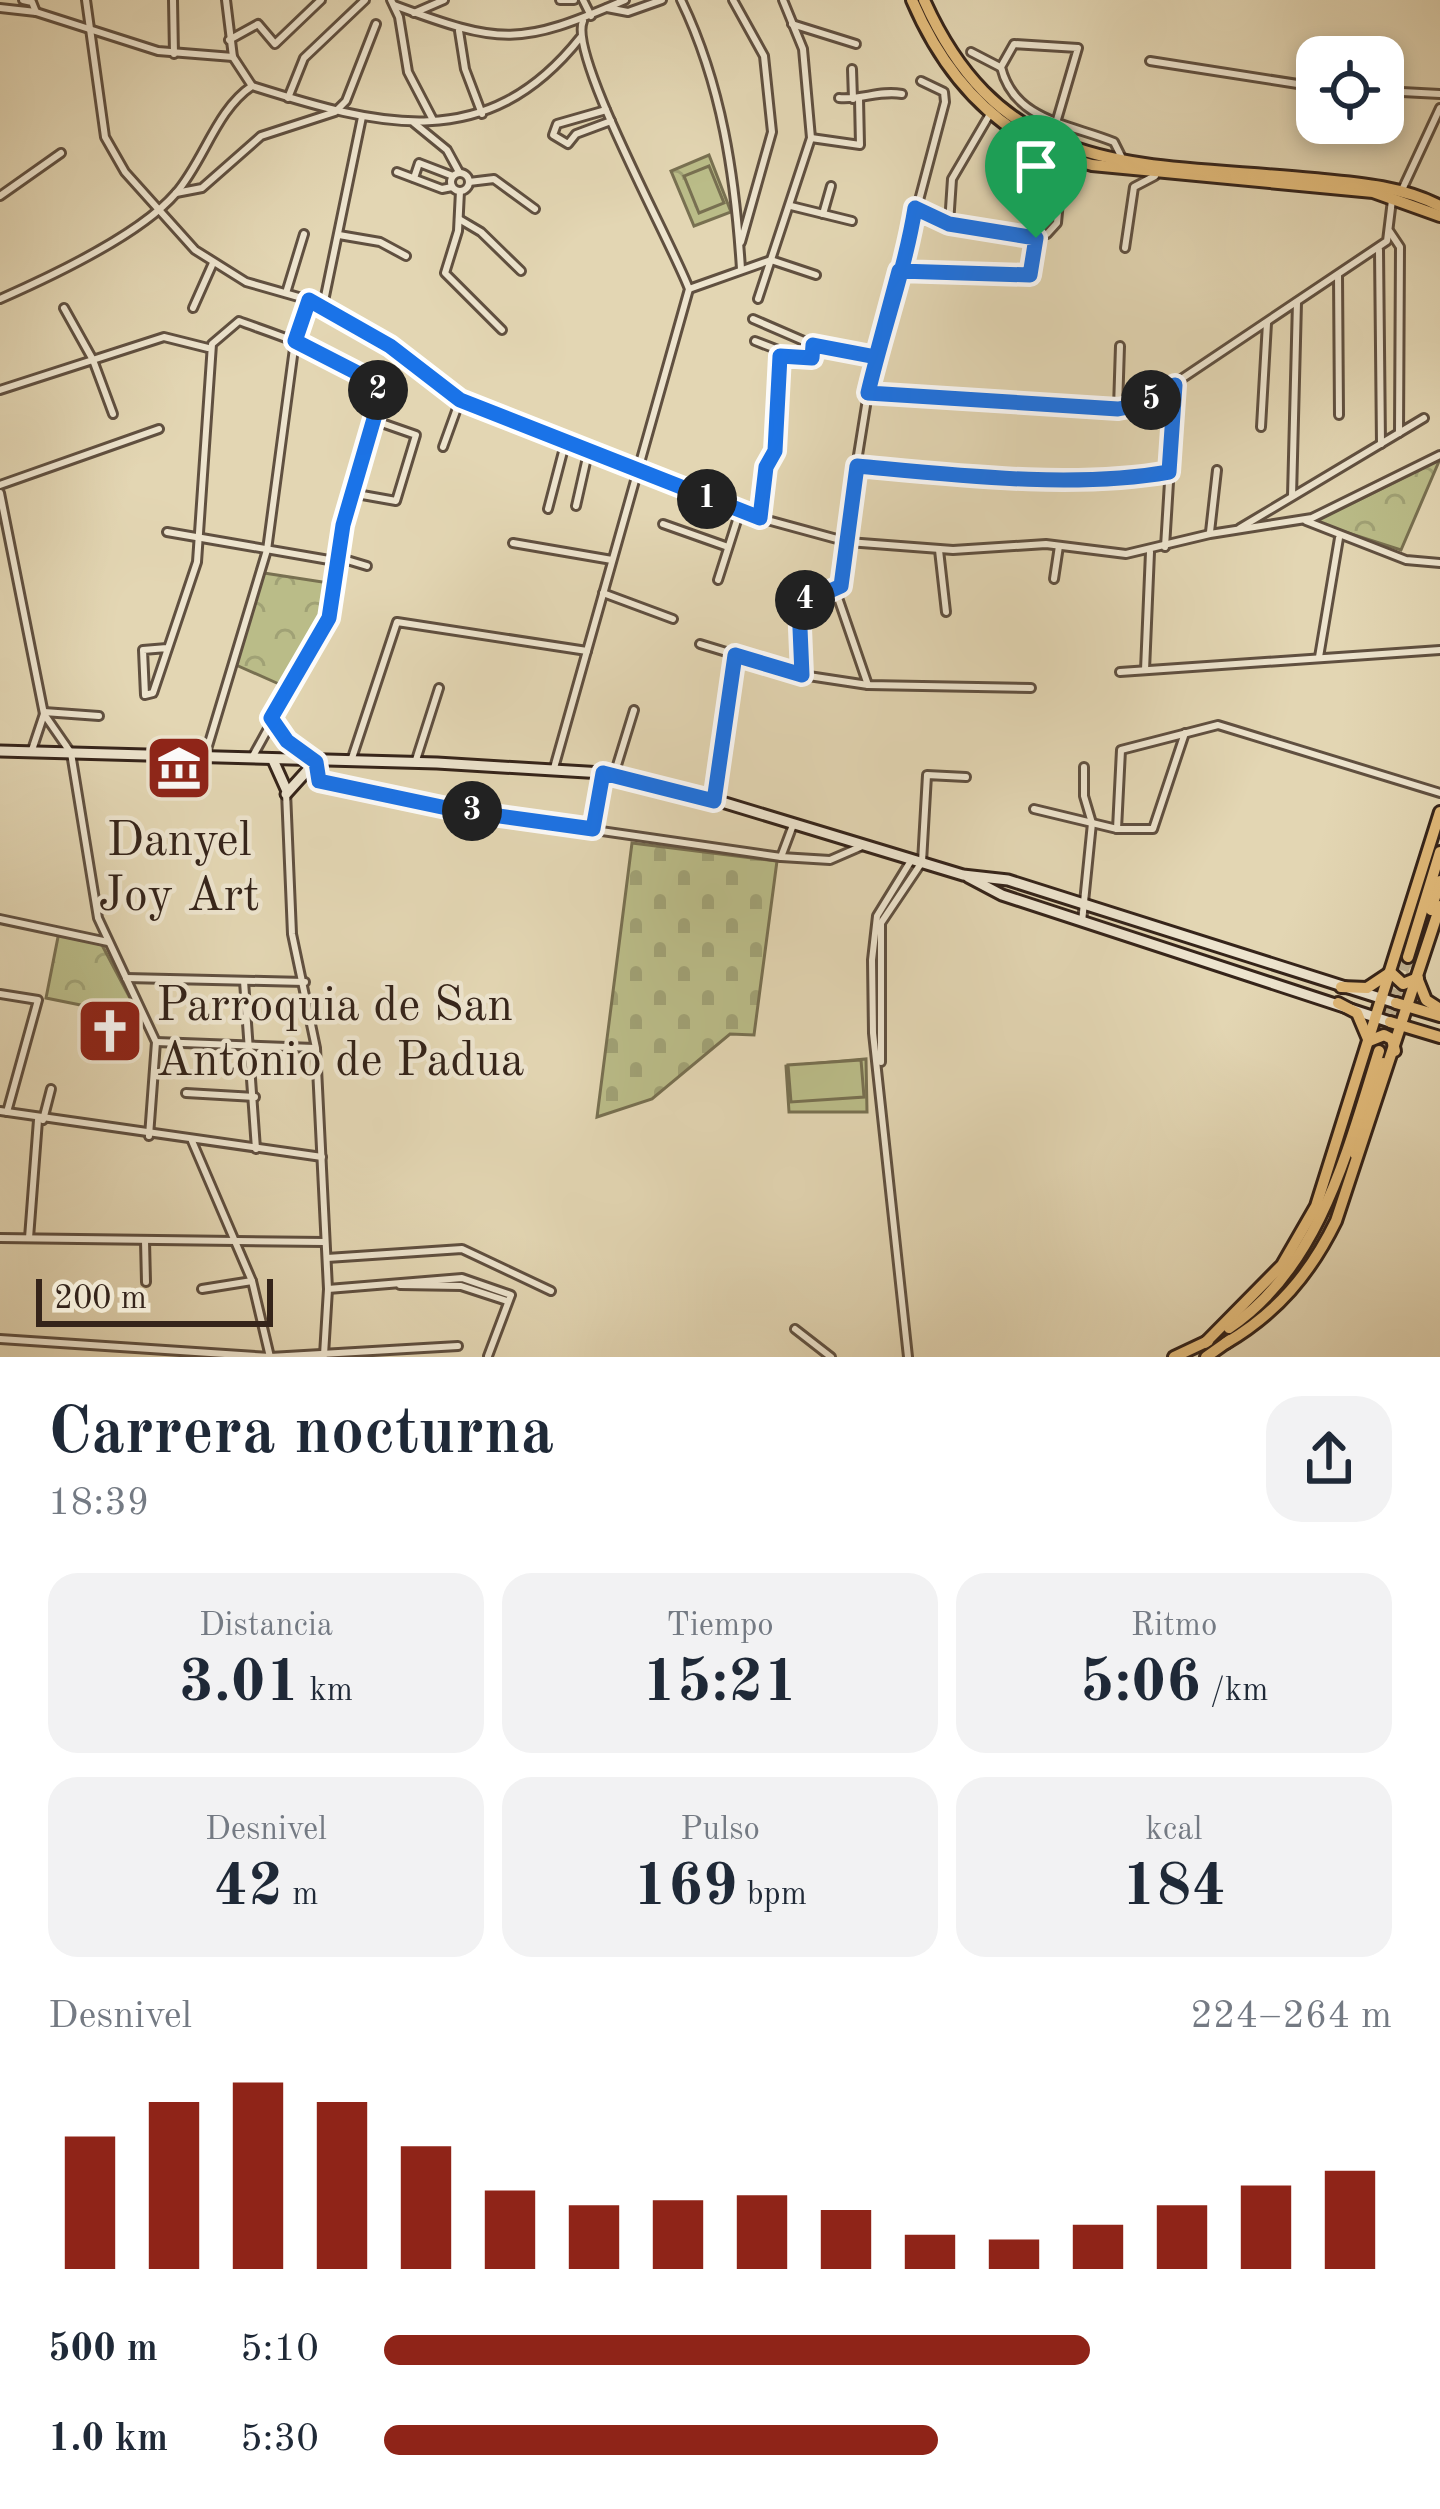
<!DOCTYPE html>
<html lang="es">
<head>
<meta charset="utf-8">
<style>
	:root { --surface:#fff; --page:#f2f2f3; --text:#1f2937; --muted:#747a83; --accent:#8f2418 }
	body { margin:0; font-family:"Old Standard TT",serif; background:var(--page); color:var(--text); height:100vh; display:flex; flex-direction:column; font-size:45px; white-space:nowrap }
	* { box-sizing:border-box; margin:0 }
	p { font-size:39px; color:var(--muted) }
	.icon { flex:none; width:66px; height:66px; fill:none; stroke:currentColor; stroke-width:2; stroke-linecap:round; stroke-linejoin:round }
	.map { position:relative; height:1357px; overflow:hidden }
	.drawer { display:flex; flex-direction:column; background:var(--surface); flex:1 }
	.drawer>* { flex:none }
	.fabs { position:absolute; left:1296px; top:36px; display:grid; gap:24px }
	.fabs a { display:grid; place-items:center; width:108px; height:108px; border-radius:24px; background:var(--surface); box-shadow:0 6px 18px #0003; font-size:60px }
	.scale { position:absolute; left:36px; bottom:30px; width:237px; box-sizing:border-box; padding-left:12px; border:6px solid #35241a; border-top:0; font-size:33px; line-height:42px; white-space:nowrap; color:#35241a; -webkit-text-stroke:9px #ede4ce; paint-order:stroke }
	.pin { position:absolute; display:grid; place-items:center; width:102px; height:102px; color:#fff; margin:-123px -51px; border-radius:50% 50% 50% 0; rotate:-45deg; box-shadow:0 0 12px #0007 }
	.pin .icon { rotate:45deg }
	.km { position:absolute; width:60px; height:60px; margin:-30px; border-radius:50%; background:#222; color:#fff; font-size:33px; line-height:60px; text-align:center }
	.round { display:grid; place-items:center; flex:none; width:126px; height:126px; border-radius:36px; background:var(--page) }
	.headline { display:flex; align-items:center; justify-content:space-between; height:204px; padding:0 48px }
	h1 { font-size:66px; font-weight:600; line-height:90px }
	.stats { display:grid; grid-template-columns:repeat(3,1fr); gap:18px; height:204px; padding:12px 48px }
	.stats div { display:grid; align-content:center; border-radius:30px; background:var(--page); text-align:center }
	.stats b { font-size:60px; font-weight:600 }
	.stats small { font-size:33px; font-weight:400 }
	.stats p { font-size:33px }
	.chart { height:336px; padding:24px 48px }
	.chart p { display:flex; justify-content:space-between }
	.chart svg { width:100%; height:216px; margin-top:12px; stroke:var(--accent); stroke-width:6 }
	ul { padding:0 48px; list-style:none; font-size:39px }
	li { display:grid; grid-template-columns:192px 144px 1fr; align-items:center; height:90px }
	li i { height:30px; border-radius:15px; background:var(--accent) }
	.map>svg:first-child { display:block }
	.cemetery { fill:url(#cemetery-stones); stroke:#787051; stroke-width:3 }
	.park { fill:url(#park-crowns); stroke:#787051; stroke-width:3 }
	.pitch { fill:#babc88; stroke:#787051; stroke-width:3 }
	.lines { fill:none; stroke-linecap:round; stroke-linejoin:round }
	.primary-tunnel { stroke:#c0b294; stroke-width:10; stroke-dasharray:10 5; stroke-linecap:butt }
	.minor-casing { stroke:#605040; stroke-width:12 }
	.secondary-casing { stroke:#35241a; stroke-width:15 }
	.primary-casing { stroke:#35241a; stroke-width:16 }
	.minor { stroke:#ede4ce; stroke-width:6 }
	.secondary { stroke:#ede4ce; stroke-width:9 }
	.primary { stroke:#e2bb7a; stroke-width:10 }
	.route-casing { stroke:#fff; stroke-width:24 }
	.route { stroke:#1a73e8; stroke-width:15 }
	.labels { text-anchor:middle; stroke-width:9; stroke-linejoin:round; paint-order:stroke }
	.poi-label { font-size:48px; fill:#35241a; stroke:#ede4ce }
</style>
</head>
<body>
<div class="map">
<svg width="1440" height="1357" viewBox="0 0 1440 1357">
	<defs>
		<pattern id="cemetery-stones" width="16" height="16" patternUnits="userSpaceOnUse" patternTransform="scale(3)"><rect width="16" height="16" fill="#babc88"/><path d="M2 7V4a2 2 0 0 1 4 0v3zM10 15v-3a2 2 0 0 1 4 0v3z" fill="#a0a175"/></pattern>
		<pattern id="park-crowns" width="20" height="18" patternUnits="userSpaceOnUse" patternTransform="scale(3)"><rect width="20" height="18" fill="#babc88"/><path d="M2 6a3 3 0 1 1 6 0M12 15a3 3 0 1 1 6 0" fill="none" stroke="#a0a175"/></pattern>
	</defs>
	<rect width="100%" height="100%" fill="#e3d6b3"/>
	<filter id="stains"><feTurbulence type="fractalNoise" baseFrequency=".00167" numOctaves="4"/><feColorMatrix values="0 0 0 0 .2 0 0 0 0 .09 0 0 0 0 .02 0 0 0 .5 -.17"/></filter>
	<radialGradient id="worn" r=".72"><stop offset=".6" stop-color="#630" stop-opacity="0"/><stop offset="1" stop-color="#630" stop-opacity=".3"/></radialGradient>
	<path class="cemetery" d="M632 843 777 861 754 1035 730 1034 652 1099 597 1117Z"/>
	<g class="park">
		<path d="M709 155 731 212 694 226 671 171Z"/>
		<path d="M1440 459 1401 550 1320 524 1319 520Z"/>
		<path d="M264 573 329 583 325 618 279 684 236 665Z"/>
		<path d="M59 932 102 945 140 1017 46 998Z"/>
		<path d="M866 1059 867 1112H789L786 1066Z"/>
	</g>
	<g class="pitch">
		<path d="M709 166 724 203 699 213 684 176Z"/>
		<path d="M861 1060 864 1097 791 1102 788 1065Z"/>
	</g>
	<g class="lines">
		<g class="primary-tunnel">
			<path d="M1386 1028 1408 957"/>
			<path d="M1385 1054 1416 959"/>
		</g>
		<defs>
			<g id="minor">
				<path d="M23 0 32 2 36 12"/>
				<path d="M86 0 105 137 125 172 195 250 246 282 309 300 348 319 460 400 760 518 848 542 953 550 1046 544 1126 554 1210 534 1312 518 1440 455"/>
				<path d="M173 0 174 54"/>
				<path d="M226 0 233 57 252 86"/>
				<path d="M391 0 399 17 408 72 433 120"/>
				<path d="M560 0H574"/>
				<path d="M583 0 591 16"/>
				<path d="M681 0C722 85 735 176 741 269"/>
				<path d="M733 0 764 56 772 132 741 242"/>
				<path d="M394 5C502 45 519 46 625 0"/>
				<path d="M0 8 36 12 158 51 233 57"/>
				<path d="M607 8 628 12 662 0"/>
				<path d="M414 13 444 0"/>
				<path d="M792 24 856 44"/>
				<path d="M459 31 465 69 482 114"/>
				<path d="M229 40 258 24 275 44 321 0"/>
				<path d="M971 52 1000 67"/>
				<path d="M1150 61 1317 87"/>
				<path d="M852 69 853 99"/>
				<path d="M1383 91 1440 94"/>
				<path d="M288 98 304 58 365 0"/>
				<path d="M839 98C862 100 879 90 902 94"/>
				<path d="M606 110 557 124 553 135 568 144 576 134 611 121"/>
				<path d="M414 123 447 150 459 172"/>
				<path d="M1056 123 1078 48 1014 44 1001 67C1014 121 1070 124 1114 142L1121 156"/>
				<path d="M811 138 860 145 859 99"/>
				<path d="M397 172 442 189 452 187"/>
				<circle cx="460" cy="182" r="9"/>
				<path d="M414 178 419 163 453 176"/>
				<path d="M469 182 494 179 535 209"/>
				<path d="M460 191 458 231 445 273 502 330"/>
				<path d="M1401 192 1440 108"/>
				<path d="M176 193 202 188 261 136 335 112 346 101 376 24"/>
				<path d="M0 196 61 153"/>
				<path d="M791 206 852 221"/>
				<path d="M915 208C950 225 1008 247 1047 234L1057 223 1063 158"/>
				<path d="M823 214 831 186"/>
				<path d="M459 219 481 232 521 271"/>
				<path d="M949 224 952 179 990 114"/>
				<path d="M1390 232 1400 247 1399 433"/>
				<path d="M339 235 380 242 406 256"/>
				<path d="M1125 248 1134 187 1155 176"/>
				<path d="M1379 250 1381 444"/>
				<path d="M899 271 1030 275 1037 237"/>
				<path d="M1338 275 1339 415"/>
				<path d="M689 289 771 260 816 275"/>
				<path d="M286 293 304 234"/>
				<path d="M0 299C50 277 141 234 176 193 204 161 216 110 252 86 379 126 486 156 580 38"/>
				<path d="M758 299 811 138 803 49 783 0"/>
				<path d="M323 306 362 117"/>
				<path d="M64 308 93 360 113 414"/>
				<path d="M193 308 213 263"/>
				<path d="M753 319 813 345"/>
				<path d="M755 341 781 351 775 451 766 467 760 518"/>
				<path d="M780 356 812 358 813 345 876 357"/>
				<path d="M0 390 164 337 208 348"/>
				<path d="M868 393 1118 408 1144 404 1387 241 1392 200"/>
				<path d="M1118 408 1120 346"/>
				<path d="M1261 427 1267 323"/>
				<path d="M443 447 460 400"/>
				<path d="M857 466C954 475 1073 489 1169 472"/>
				<path d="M0 485 159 429"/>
				<path d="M0 493 44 714 71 753 98 918 156 1042 149 1136"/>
				<path d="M351 493 396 501 416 435 373 420"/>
				<path d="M1292 496 1297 302"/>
				<path d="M576 506 588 453"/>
				<path d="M548 509 565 444"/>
				<path d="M1306 521 1406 560 1440 563"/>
				<path d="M663 524 728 547"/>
				<path d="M1240 528 1424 418"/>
				<path d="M167 532 335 561"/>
				<path d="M1210 532 1217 470"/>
				<path d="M513 543 612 560"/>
				<path d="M1165 547 1175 385"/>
				<path d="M939 550 946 612"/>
				<path d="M337 557 367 566"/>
				<path d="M1054 579 1059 546"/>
				<path d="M718 580 740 511"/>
				<path d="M836 592 868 393 945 102 944 92 921 81"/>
				<path d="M836 592 868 685"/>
				<path d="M603 593 673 619"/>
				<path d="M700 644 802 675 868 685 1031 688"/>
				<path d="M167 648 143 650 145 695 153 693 197 562 212 344 239 321C270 333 374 364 379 398L343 525 329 618 253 756"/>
				<path d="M1319 657 1339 538"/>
				<path d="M1145 670 1150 552"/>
				<path d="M1120 672 1440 650"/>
				<path d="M802 675 799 605 836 592"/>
				<path d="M44 712 99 716"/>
				<path d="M32 750 44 714"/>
				<path d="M205 756 267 550 295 341 309 300"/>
				<path d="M351 761 397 622 587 651"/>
				<path d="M415 763 439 688"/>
				<path d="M316 764 319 781 456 810 781 857 830 860 860 847"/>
				<path d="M554 768 689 289C672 243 568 55 583 21"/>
				<path d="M614 775 634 710"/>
				<path d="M286 792 292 934 316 1048 328 1289 324 1355"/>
				<path d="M714 800 735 655"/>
				<path d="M1034 809 1117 829H1153L1185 733"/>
				<path d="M593 829 603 774"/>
				<path d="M1117 829 1121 750 1218 725 1440 793"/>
				<path d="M781 857 793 825"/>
				<path d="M0 919 108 942"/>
				<path d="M1082 922 1092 823 1084 796V767"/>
				<path d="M126 978 305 982"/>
				<path d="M244 981 256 1149"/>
				<path d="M0 994 38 1000 7 1112"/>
				<path d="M156 1042 314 1048"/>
				<path d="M881 1062V923L922 862 927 775 966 777"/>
				<path d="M186 1093 255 1097"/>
				<path d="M0 1111 322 1157"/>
				<path d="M43 1120 51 1089"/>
				<path d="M192 1141 252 1281 270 1357"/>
				<path d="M0 1238 325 1242"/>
				<path d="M29 1238 38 1120"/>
				<path d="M145 1241 146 1282"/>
				<path d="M327 1258 462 1249 551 1291"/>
				<path d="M400 1285 461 1286 507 1301"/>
				<path d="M202 1289 252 1281"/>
				<path d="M328 1289 462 1278 511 1295 488 1356"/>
				<path d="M795 1329 831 1357"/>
				<path d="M0 1339 270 1357 458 1346"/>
				<path d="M908 1357 873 1033 872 960 877 916 912 859"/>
			</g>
			<g id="secondary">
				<path d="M271 718 311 762"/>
				<path d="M0 751 437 763 603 773 679 789 963 875 1008 880 1396 1003"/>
				<path d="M273 760 286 789"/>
				<path d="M286 794 314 763"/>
				<path d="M968 877 1002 895 1390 1022"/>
			</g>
			<g id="primary">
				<path d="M912 0C947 82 1004 142 1092 165L1373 192 1440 216"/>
				<path d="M924 0C1005 182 1144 162 1314 179 1357 183 1401 186 1440 206"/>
				<path d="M1431 910 1440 881"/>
				<path d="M1408 957 1440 852"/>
				<path d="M1390 972 1403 984 1418 978"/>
				<path d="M1418 980 1426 1000 1440 1009"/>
				<path d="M1341 987 1367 988 1388 974"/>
				<path d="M1338 1003 1357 1013 1368 1039"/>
				<path d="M1396 1003 1440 1016"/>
				<path d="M1390 1022 1440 1037"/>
				<path d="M1369 1041 1384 1035 1392 1039 1395 1051"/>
				<path d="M1355 1154 1383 1063"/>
				<path d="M1229 1328C1320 1267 1348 1149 1379 1051"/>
				<path d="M1205 1343 1282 1265 1316 1206 1440 812"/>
				<path d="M1226 1343C1277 1313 1310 1274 1336 1221L1440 906"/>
				<path d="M1174 1357 1208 1341"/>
				<path d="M1206 1357 1230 1340"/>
			</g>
		</defs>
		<use href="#minor" class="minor-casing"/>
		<use href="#secondary" class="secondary-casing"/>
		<use href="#primary" class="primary-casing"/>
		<use href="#minor" class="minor"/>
		<use href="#secondary" class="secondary"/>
		<use href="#primary" class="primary"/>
	</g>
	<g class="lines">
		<defs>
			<path id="route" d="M1036 238 1030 275 899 271 876 357 813 345 812 358 780 356 775 451 766 467 760 518 460 400 390 346 309 300 295 341 371 380 380 398 343 525 329 618 271 718 287 741 316 762 319 781 456 810 593 829 603 773 714 801 735 655 802 675 799 605 841 586 857 466C954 475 1073 489 1169 472L1175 385 1144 404 1118 409 868 393C882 332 905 270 915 208L949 224 1036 238"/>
		</defs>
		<use href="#route" class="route-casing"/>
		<use href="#route" class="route"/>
	</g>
	<defs>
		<symbol id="museum-square" viewBox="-11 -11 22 22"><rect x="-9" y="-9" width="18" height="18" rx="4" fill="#8f2418" stroke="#ede4ce"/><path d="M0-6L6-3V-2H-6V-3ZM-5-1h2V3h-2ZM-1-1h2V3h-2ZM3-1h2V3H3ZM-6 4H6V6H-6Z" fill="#fff"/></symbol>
		<symbol id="church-square" viewBox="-11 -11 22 22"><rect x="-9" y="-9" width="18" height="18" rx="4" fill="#8f2418" stroke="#ede4ce"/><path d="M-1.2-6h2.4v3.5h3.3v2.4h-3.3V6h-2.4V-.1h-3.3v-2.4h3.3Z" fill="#fff"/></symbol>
	</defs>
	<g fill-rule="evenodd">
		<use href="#museum-square" x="141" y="730" width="76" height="76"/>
		<use href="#church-square" x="72" y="993" width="76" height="76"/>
	</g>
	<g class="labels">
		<g class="poi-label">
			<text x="179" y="855">Danyel<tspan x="179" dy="55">Joy Art</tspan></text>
			<text x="156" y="1020" text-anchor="start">Parroquia de San<tspan x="156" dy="55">Antonio de Padua</tspan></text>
		</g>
	</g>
	<rect width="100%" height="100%" filter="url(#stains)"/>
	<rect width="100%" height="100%" fill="url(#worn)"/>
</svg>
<div class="fabs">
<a><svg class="icon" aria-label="locate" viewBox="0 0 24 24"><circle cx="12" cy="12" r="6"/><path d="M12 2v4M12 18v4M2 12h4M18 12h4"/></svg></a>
</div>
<div class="scale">200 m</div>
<div class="pin" style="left:1036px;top:238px;background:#1e9e55"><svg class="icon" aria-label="arrive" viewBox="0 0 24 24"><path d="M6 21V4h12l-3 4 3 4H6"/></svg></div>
<b class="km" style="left:707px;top:499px">1</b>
<b class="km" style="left:378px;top:390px">2</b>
<b class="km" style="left:472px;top:811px">3</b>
<b class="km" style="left:805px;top:600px">4</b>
<b class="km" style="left:1151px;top:400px">5</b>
</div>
<section class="drawer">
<div class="headline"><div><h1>Carrera nocturna</h1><p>18:39</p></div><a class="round"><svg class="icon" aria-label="share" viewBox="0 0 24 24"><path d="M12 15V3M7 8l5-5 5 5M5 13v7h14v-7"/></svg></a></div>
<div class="stats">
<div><p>Distancia</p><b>3.01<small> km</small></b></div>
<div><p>Tiempo</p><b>15:21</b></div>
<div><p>Ritmo</p><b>5:06<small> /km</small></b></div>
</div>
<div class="stats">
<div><p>Desnivel</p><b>42<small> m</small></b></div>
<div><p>Pulso</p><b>169<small> bpm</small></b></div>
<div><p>kcal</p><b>184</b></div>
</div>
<div class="chart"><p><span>Desnivel</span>224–264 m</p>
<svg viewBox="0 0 160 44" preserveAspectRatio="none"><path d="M5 44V17M15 44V10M25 44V6M35 44V10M45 44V19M55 44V28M65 44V31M75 44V30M85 44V29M95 44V32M105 44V37M115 44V38M125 44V35M135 44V31M145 44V27M155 44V24"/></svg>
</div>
<ul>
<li><b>500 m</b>5:10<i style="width:70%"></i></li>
<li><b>1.0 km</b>5:30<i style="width:55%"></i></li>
</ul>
</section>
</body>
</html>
